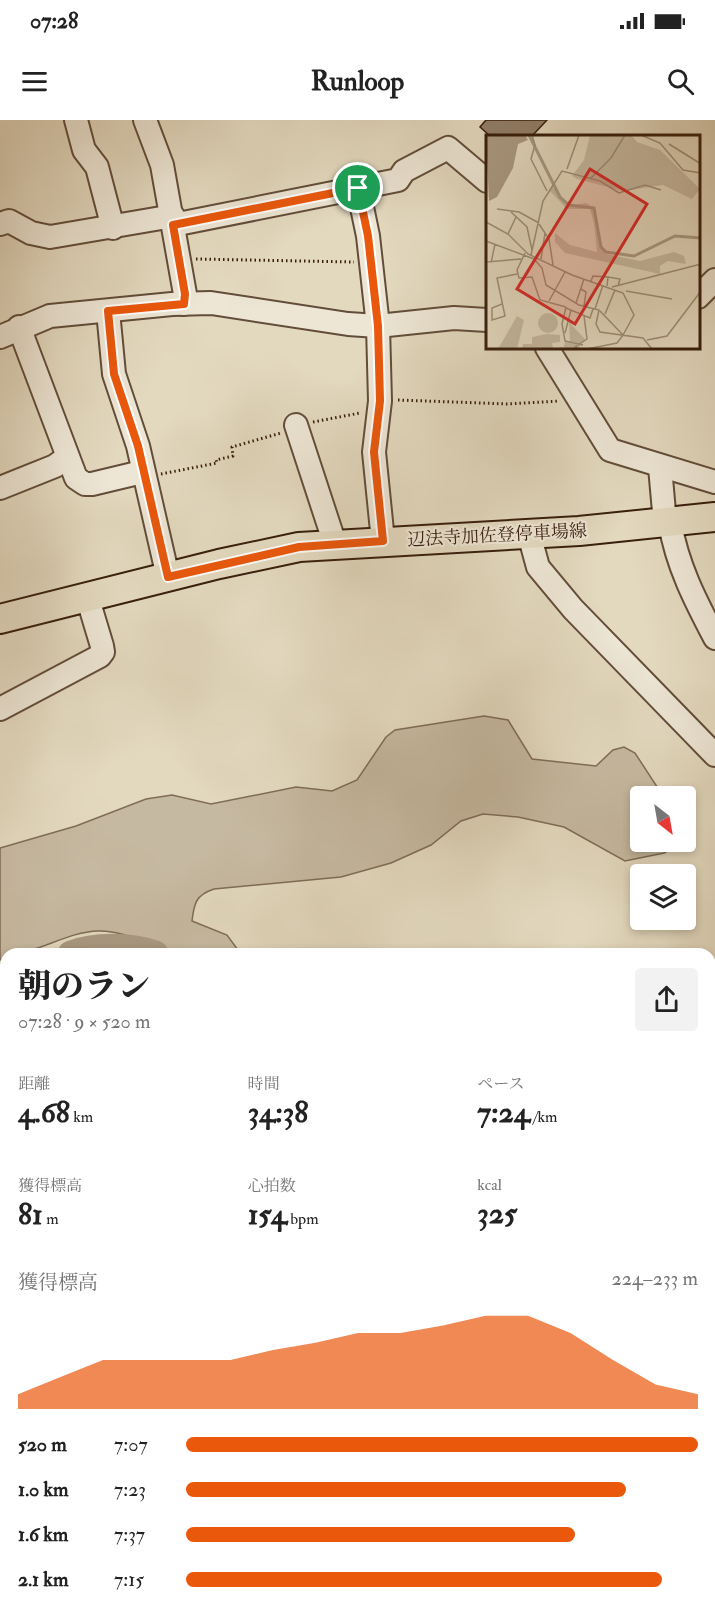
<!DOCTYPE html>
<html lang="ja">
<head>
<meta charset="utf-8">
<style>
	:root { --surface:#fff; --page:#f2f2f2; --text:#222; --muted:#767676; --accent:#ea580c }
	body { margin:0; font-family:"IM FELL Double Pica","Noto Serif JP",serif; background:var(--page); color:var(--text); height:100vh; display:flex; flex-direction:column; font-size:22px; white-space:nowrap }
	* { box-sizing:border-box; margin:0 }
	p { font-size:20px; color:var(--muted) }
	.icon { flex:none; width:33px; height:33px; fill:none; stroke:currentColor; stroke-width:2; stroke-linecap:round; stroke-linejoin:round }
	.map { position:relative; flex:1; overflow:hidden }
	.drawer { position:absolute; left:0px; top:828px; width:716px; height:668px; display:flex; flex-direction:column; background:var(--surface); border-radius:18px 18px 0 0; box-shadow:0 3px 9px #0003 }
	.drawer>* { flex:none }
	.needle { width:39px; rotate:149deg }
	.tools { position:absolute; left:630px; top:666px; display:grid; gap:12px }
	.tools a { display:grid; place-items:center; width:66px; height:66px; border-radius:6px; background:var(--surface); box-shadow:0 3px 9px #0003; font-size:30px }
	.pin { position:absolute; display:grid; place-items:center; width:51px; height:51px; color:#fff; margin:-26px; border:3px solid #fff; border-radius:50%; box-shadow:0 2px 6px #0007 }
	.round { display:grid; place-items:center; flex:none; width:63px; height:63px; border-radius:6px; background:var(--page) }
	.headline { display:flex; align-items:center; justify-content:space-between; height:102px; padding:0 18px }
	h1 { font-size:33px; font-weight:800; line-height:45px }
	.metrics { display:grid; grid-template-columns:repeat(3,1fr); gap:9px; height:102px; padding:6px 18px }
	.metrics div { display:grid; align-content:center }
	.metrics b { font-size:30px; font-weight:800 }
	.metrics small { font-size:16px; font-weight:400 }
	.metrics p { font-size:16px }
	.chart { height:168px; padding:12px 18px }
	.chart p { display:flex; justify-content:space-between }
	.chart svg { width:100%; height:108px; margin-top:6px; fill:var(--accent); opacity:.7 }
	ul { padding:0 18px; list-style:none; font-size:20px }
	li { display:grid; grid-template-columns:96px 72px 1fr; align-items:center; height:45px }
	li i { height:15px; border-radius:8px; background:var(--accent) }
	.status { display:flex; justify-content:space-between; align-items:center; height:42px; padding:0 30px; background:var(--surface); direction:ltr }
	.status svg { height:16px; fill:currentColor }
	header { display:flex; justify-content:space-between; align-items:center; height:78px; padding:0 18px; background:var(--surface); font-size:27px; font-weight:800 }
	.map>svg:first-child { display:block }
	.green { fill:#c6b9a1; stroke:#7f6c57; stroke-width:1.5 }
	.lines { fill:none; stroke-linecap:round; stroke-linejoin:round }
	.river { stroke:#a99982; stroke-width:27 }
	.building { fill:#917f6a; stroke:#381e0d; stroke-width:1.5 }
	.minor-casing { stroke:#634d3a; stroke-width:26 }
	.major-casing { stroke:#381e0d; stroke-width:32 }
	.path { stroke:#381e0d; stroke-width:3; stroke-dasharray:1.5 3; stroke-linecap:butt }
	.minor { stroke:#ede6d5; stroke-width:22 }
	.major { stroke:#e3d9bf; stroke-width:28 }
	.route-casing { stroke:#fff; stroke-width:12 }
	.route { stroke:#ea580c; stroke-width:8 }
	.labels { text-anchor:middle; stroke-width:4.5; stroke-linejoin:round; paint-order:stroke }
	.street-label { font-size:18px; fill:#381e0d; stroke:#ede6d5 }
	.inset-river { fill:none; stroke:#a99982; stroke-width:3 }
	.inset-road { fill:none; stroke:#9f8e78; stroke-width:1.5 }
	.view { fill:#d62828; fill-opacity:0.15; stroke:#d62828; stroke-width:3 }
	.inset-edge { fill:none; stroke:#381e0d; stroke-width:3 }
</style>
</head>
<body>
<div class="status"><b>07:28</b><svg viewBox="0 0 49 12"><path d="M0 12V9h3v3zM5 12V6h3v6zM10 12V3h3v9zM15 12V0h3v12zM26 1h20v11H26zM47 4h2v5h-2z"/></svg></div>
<header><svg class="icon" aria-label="menu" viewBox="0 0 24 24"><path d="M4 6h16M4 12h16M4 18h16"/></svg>Runloop<svg class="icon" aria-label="search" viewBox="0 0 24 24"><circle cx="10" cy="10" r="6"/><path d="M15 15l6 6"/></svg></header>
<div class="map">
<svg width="715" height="1495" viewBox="0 0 715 1495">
	<rect width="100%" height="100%" fill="#e3d9bf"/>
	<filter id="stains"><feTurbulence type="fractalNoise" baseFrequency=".00333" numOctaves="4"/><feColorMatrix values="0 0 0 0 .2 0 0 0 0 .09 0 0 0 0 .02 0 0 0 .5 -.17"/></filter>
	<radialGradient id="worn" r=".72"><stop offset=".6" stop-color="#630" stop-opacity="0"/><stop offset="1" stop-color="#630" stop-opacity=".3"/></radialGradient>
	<g class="green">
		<path d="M484 596 508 600 532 639 596 646 613 630 624 627 635 633 663 676H640V722H684L664 733 625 741 564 707 518 697 483 694 461 701 431 725 391 743 341 757 214 769C196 775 194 783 192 801L227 815 241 834C221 834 196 838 177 834 150 828 127 810 98 811 65 812 39 834 6 834V838L0 840V728L76 706 146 679 172 675 211 684 296 667 332 671 357 660 386 617 395 610Z"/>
		<path d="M715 1351V1495H254L263 1490H710V1353Z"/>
	</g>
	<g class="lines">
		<g class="river">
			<path d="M71 834C94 825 131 825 155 834"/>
			<path d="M0 862 6 860"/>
			<path d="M710 1048 715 1049"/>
		</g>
	</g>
	<path class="building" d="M486 0H547L532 16H490L480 7Z"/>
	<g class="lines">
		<defs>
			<g id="minor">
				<path d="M76 0 84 30 97 47 113 108"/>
				<path d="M145 0 162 45 185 174 184 184"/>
				<path d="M358 68 368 116 378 206 380 281 374 332 383 421"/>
				<path d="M0 104 9 101 31 113 50 117 173 96"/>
				<path d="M173 105 398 60 404 51 448 28 487 61"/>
				<path d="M698 177 715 160"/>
				<path d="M108 191 114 254 138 326 168 457"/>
				<path d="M19 207 76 358 85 364H92L142 352"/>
				<path d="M0 217 50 196 172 184 211 183 348 204 378 206 454 198 487 200"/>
				<path d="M547 228 610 330 715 362"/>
				<path d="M296 305 335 424"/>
				<path d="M660 347 665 403"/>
				<path d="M0 368 55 346 66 338"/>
				<path d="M670 403C677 445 695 480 715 518"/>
				<path d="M529 414 538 447 573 489 715 635"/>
				<path d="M0 589 100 536 103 532 102 526 87 476"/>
				<path d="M710 1396H715"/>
				<path d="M274 1495 278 1490"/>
				<path d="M613 1495V1490"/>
			</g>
			<path id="major" d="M0 499 219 444 299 427 579 411 715 397"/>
		</defs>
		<use href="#minor" class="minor-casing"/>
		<use href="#major" class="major-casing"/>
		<g class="path">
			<path d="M196 139 354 142"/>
			<path d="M398 280 508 284 559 281"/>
			<path d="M313 302 360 293"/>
			<path d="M161 354 217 343 216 340 233 336 232 327 281 313"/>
			<path d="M0 876 6 874"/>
			<path d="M710 1072H715"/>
			<path d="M0 1335 6 1348"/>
			<path d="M0 1469 6 1468"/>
		</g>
		<use href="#minor" class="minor"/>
		<use href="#major" class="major"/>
	</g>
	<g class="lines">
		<defs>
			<path id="route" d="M358 68 368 116 378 206 380 281 374 332 383 421 299 427 168 457 138 326 114 254 108 191 184 184 185 174 173 105Z"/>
		</defs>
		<use href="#route" class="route-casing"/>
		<use href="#route" class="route"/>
	</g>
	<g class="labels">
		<g class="street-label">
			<text transform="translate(497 415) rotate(-3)" y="6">辺法寺加佐登停車場線</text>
		</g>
	</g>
	<g transform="translate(486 15)">
		<rect width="214" height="214" fill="#e3d9bf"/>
		<path d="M104 0H145L151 7 174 15 214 54 206 64 177 50 137 56 91 44 86 41 98 25ZM66 51 83 71 100 68 107 72 114 110 120 119 154 126 188 117 198 121 200 129 182 126 174 131V139L79 118 69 107V98L84 110 111 117 108 88 104 74H81L63 55ZM52 188a10 10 0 1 1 20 0a10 10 0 1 1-20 0ZM31 181 38 185 31 214H12ZM83 187 99 204 92 214H36L37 209H46V202L61 199 74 200V207L66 208 67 213 78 212 79 206 84 207Z" fill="#c6b9a1"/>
		<path d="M0 0H39L42 5 32 9 27 33 11 62 3 66Z" fill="#a99982"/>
		<path class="inset-river" d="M43 0 74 62 83 70 108 73 115 112 120 117 148 121 189 101 215 103"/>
		<path class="inset-road" d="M46 0 49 10 45 24 61 56M155 0 174 8 197 35 215 38M183 9 215 29M81 34 93 0M104 44 125 23 139 0M11 74 33 77 53 88M25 77 41 92 46 115M0 87 22 99 42 119 86 140 137 158 148 180 137 200M53 89 63 104 67 130M22 99 30 82M0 106 48 124 56 133 60 150 93 170 113 175 110 189 114 197 157 203 166 214M39 118 31 135 33 143 46 142 54 165 80 172M45 120 57 66 76 36 114 46 133 58 159 50 175 55M55 124 59 98M0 127 35 124M5 128 9 109M122 142 134 144 132 151M105 146 107 141 122 142 121 151M126 152 215 129M95 154 100 157 98 171M140 156 186 164M63 166 79 137M90 168 98 144M16 169 6 173V185L19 181 11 143 31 139M80 172 76 189 79 206 97 210M80 173 104 183 107 174M109 174 117 150M114 176 137 200M119 179 129 155M79 198 85 175M161 205 181 201 215 156M94 214 89 212 101 204 98 181M101 214 131 208 137 200"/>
		<path class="view" d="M104 34 161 69 89 189 31 154Z"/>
		<rect width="214" height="214" class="inset-edge"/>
	</g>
	<rect width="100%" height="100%" filter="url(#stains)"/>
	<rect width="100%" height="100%" fill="url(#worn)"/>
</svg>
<div class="tools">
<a><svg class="needle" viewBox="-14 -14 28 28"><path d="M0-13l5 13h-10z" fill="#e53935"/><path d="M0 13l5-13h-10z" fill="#767676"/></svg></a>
<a><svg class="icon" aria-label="layers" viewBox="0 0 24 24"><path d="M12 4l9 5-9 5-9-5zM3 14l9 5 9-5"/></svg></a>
</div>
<div class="pin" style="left:358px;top:68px;background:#1e9e55"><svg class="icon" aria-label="arrive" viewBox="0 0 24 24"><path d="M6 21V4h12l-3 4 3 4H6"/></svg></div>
<section class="drawer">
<div class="headline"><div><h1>朝のラン</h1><p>07:28 · 9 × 520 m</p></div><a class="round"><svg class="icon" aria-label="share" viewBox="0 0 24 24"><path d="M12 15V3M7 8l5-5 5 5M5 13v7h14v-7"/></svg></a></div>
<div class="metrics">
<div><p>距離</p><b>4.68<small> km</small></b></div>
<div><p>時間</p><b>34:38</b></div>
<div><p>ペース</p><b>7:24<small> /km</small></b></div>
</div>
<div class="metrics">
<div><p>獲得標高</p><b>81<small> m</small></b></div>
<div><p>心拍数</p><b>154<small> bpm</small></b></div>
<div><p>kcal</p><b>325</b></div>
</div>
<div class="chart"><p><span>獲得標高</span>224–233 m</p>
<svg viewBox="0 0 160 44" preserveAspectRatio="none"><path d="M0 44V38L10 31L20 24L30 24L40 24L50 24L60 20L70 17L80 13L90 13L100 10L110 6L120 6L130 13L140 24L150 34L160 38V44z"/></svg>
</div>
<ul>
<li><b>520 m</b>7:07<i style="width:100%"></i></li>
<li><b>1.0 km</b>7:23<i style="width:86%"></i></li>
<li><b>1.6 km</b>7:37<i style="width:76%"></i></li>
<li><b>2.1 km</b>7:15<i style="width:93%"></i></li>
</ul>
</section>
</div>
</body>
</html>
